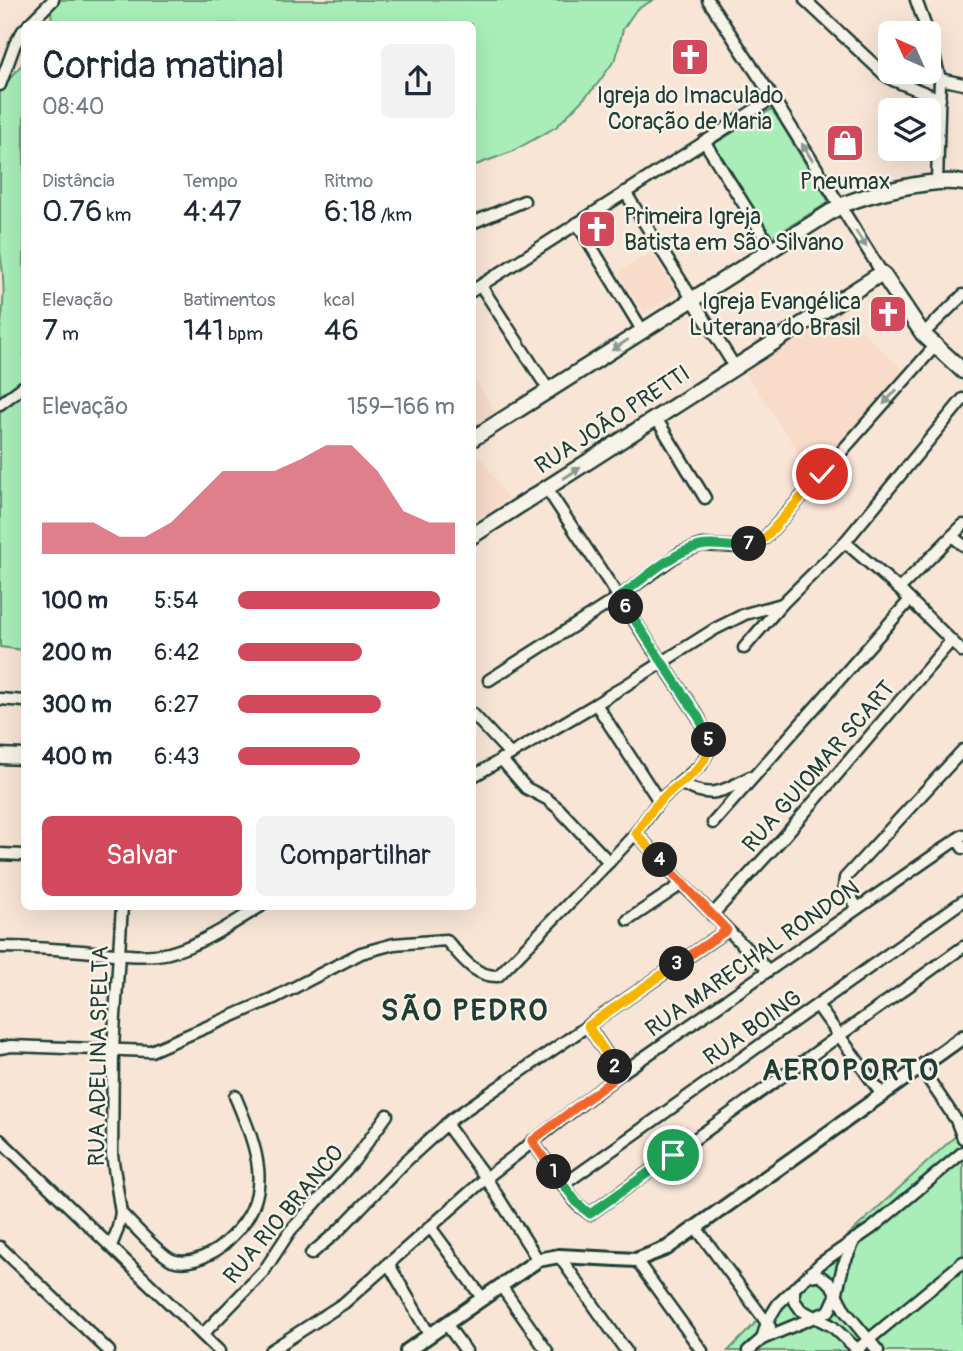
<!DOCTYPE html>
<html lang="pt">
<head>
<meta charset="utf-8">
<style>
	:root { --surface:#fff; --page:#f2f2f3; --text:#1f2937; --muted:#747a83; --accent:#d1495b }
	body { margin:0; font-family:Pangolin,sans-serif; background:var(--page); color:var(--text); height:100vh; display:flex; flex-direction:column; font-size:26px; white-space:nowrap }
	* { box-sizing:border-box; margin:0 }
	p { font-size:23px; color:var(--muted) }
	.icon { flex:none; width:38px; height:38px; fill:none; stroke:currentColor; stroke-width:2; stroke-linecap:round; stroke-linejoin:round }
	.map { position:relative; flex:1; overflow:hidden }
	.drawer { position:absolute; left:21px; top:21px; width:455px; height:889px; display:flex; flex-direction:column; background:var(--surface); border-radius:10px; box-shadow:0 7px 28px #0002 }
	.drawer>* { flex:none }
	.needle { width:46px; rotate:315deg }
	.buttons { position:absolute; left:878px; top:21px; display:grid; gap:14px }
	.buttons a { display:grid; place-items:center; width:63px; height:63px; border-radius:10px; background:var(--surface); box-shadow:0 7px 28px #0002; font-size:35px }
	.pin { position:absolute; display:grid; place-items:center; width:60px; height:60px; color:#fff; margin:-30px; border:4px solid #fff; border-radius:50%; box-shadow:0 2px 7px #0007 }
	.km { position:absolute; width:35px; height:35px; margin:-18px; border-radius:50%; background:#222; color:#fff; font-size:19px; line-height:35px; text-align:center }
	.round { display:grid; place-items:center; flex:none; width:74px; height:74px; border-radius:10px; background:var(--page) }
	.head { display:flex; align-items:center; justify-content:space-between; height:119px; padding:0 21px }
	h1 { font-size:38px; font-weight:600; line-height:52px }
	.figures { display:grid; grid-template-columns:repeat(3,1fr); gap:10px; height:119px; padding:7px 21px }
	.figures div { display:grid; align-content:center }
	.figures b { font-size:30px; font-weight:600 }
	.figures small { font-size:19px; font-weight:400 }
	.figures p { font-size:19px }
	.chart { height:196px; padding:14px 21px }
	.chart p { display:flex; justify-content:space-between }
	.chart svg { width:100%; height:126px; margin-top:7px; fill:var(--accent); opacity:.7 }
	.action { display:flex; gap:14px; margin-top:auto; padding:14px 21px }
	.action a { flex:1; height:80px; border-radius:10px; background:var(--accent); color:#fff; font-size:28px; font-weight:600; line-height:80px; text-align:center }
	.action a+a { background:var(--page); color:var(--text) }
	ul { padding:0 21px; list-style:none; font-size:23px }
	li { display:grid; grid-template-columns:112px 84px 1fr; align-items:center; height:52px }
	li i { height:18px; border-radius:9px; background:var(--accent) }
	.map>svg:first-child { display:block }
	.built { fill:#f8dbc9 }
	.green { fill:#a9eeb9; stroke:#649676; stroke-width:2 }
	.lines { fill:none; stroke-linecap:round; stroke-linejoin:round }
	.minor-casing { stroke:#1f3d34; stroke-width:15 }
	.tertiary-casing { stroke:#1f3d34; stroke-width:18 }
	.secondary-casing { stroke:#1f3d34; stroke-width:19 }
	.minor { stroke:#f7f3e8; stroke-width:10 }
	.tertiary { stroke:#f7f3e8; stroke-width:12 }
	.secondary { stroke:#f7f3e8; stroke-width:14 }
	.oneway { fill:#8b988e }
	.split-1-casing { stroke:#fff; stroke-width:14 }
	.split-2-casing { stroke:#fff; stroke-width:14 }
	.split-3-casing { stroke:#fff; stroke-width:14 }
	.split-4-casing { stroke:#fff; stroke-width:14 }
	.split-5-casing { stroke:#fff; stroke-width:14 }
	.split-6-casing { stroke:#fff; stroke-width:14 }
	.split-7-casing { stroke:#fff; stroke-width:14 }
	.split-8-casing { stroke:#fff; stroke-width:14 }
	.split-1 { stroke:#22a559; stroke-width:9 }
	.split-2 { stroke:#f0652b; stroke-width:9 }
	.split-3 { stroke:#f5b400; stroke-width:9 }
	.split-4 { stroke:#f0652b; stroke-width:9 }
	.split-5 { stroke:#f5b400; stroke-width:9 }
	.split-6 { stroke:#22a559; stroke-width:9 }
	.split-7 { stroke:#22a559; stroke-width:9 }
	.split-8 { stroke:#f5b400; stroke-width:9 }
	.labels { text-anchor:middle; stroke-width:5; stroke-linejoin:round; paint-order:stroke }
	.poi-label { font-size:23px; fill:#1f3d34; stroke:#f7f3e8 }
	.street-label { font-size:23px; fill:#1f3d34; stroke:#f7f3e8 }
	.district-label { font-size:30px; font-weight:bold; letter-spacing:2px; fill:#1f3d34; stroke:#f7f3e8 }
</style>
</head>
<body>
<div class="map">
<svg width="963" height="1351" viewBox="0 0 963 1351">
	<rect width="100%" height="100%" fill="#f8e5d6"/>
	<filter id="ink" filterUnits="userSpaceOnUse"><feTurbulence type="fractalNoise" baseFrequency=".0143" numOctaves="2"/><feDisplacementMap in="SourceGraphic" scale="14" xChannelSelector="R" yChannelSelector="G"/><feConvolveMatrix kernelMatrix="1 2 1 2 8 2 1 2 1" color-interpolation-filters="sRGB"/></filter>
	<g filter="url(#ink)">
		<g class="built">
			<path d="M651 253 677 293 644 313 619 273Z"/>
			<path d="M839 310 907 374 814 476 744 370Z"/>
			<path d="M472 375 496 412 473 427 472 426Z"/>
			<path d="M479 455 508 499 473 523V459Z"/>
		</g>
		<g class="green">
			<path d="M60 0H653L636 10 623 29 616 58 596 86 556 127 511 152 473 166 472 24H49L52 21 51 10Z"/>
			<path d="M24 62V650L0 647V330C5 303 5 279 0 252V90Z"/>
			<path d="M772 109 829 202 772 237 714 144Z"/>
			<path d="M963 1129V1351H728L777 1301Z"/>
		</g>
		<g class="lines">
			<defs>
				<g id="minor">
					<path d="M708 0 773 98 882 273"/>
					<path d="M805 0 884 74 893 80 940 99"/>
					<path d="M916 0 928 33"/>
					<path d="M29 24 53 0"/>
					<path d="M929 37 940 79 937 182"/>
					<path d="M940 79 963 84"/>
					<path d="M0 85 15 44 24 29"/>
					<path d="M704 141 772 249"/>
					<path d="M625 192 735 367"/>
					<path d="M472 223 524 201"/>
					<path d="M577 223 642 330"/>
					<path d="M481 286 550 392"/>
					<path d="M472 291 773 98"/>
					<path d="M923 334 963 295"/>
					<path d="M0 404 24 386"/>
					<path d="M656 418 705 498"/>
					<path d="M952 536 963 545"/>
					<path d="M845 542 899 589 963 652"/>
					<path d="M899 589 963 525"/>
					<path d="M744 648 782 604"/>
					<path d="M489 680 619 597 680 553 702 545 741 547 765 538 935 346"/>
					<path d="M0 699 24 701"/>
					<path d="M596 704 659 801"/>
					<path d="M472 713 510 754"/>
					<path d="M501 759 526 788 547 799 558 808 609 862"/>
					<path d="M472 777 596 704 715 629 745 614 782 604 845 542 963 399"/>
					<path d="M680 783C710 800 722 792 750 777"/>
					<path d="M713 823 909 601"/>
					<path d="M636 833 682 884 767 969"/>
					<path d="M957 839 963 848"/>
					<path d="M0 854 24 855"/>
					<path d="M857 907 844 887 845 878 963 750"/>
					<path d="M712 915 782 839 951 641"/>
					<path d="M628 920 682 884"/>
					<path d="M0 947C27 947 54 949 82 951 109 953 141 959 169 953 201 945 233 923 261 906"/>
					<path d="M817 1005 883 1096"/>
					<path d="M588 1026 620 1074"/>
					<path d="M0 1048 11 1046 151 1051 274 998 361 953 394 944 446 940C461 956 474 977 498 976L609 862 636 833 659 801 701 765 709 750V744L699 718 547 489"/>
					<path d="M921 1068 956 1120 963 1138"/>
					<path d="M446 1124 486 1178 538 1260"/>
					<path d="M0 1140 219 1351"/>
					<path d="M532 1141 577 1204 590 1214 963 947"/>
					<path d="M563 1185 963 901"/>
					<path d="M121 1213C133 1225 159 1254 172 1260 186 1265 201 1259 213 1252 221 1248 227 1241 233 1235 277 1193 255 1144 235 1096"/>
					<path d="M430 1227 483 1299"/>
					<path d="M697 1229 770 1327"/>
					<path d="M111 1246 117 1231 121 1213 112 1155 113 1048 122 906"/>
					<path d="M0 1247 109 1351"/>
					<path d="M311 1254 339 1230 406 1161 452 1119 727 930"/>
					<path d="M559 1256 626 1351"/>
					<path d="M636 1260 702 1351"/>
					<path d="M388 1263 430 1336"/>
					<path d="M809 1275 820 1276 831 1284 845 1311 878 1351"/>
					<path d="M501 1286 547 1351"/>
					<path d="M794 1288V1300L801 1310 832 1326 859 1351"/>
					<path d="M447 1325 466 1351"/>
					<path d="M203 1334 264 1271 290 1231 354 1161 387 1115"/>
					<path d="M762 1339 767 1322 778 1304 821 1263 872 1228 963 1152"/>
					<path d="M270 1351 344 1303 486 1178 620 1074 963 835"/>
					<path d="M748 1351 762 1339 829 1311 836 1296 843 1266 855 1239"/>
					<path d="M855 1351 963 1262"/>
				</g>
				<path id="tertiary" d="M407 1351 538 1260 559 1256 636 1260 667 1248 963 1037"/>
				<g id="secondary">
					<path d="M472 439 840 206C867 194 934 177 963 183"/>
					<path d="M472 536 882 273 923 334 963 371"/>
					<path d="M0 756 24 757"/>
				</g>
			</defs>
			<use href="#minor" class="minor-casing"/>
			<use href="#tertiary" class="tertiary-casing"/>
			<use href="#secondary" class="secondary-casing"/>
			<use href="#minor" class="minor"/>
			<use href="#tertiary" class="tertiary"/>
			<use href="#secondary" class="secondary"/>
		</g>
		<defs><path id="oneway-solid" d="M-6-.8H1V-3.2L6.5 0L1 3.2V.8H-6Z" transform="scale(1.75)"/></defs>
		<g class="oneway">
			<use href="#oneway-solid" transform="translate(807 152) rotate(-122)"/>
			<use href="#oneway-solid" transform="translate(861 239) rotate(57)"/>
			<use href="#oneway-solid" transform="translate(620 345) rotate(146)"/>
			<use href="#oneway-solid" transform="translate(890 397) rotate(132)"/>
			<use href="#oneway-solid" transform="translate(572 473) rotate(-33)"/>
		</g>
	</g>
	<g class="lines" filter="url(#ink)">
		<defs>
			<path id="split-1" d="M554 1172 578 1204 590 1214 673 1155"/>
			<path id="split-2" d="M554 1172 532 1141 620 1074 615 1067"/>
			<path id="split-3" d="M615 1067 588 1026 677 964"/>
			<path id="split-4" d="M660 860 727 930 677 964"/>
			<path id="split-5" d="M660 860 636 833C643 823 650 811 659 802 675 783 711 770 709 740"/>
			<path id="split-6" d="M626 607 699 718 709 740"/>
			<path id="split-7" d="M626 607 619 597C644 579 670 553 700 546 716 542 733 550 749 544"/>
			<path id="split-8" d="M749 544 765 538 822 474"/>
		</defs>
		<use href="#split-1" class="split-1-casing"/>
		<use href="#split-2" class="split-2-casing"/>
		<use href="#split-3" class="split-3-casing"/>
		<use href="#split-4" class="split-4-casing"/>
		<use href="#split-5" class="split-5-casing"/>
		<use href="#split-6" class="split-6-casing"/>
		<use href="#split-7" class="split-7-casing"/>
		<use href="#split-8" class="split-8-casing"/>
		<use href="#split-1" class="split-1"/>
		<use href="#split-2" class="split-2"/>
		<use href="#split-3" class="split-3"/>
		<use href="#split-4" class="split-4"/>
		<use href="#split-5" class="split-5"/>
		<use href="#split-6" class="split-6"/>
		<use href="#split-7" class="split-7"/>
		<use href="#split-8" class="split-8"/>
	</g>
	<defs>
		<symbol id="church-square" viewBox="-11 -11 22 22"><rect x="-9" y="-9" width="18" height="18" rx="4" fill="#d1495b" stroke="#f7f3e8"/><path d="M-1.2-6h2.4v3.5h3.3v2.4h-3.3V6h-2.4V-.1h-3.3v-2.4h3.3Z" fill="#fff"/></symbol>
		<symbol id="shop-square" viewBox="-11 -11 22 22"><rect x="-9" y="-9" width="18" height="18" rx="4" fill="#d1495b" stroke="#f7f3e8"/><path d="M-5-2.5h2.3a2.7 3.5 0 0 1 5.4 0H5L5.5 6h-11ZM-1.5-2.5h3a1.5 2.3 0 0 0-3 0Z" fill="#fff"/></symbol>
	</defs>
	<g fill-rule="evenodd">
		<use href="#church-square" x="668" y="35" width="44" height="44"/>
		<use href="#shop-square" x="823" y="121" width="44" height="44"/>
		<use href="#church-square" x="575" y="207" width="44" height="44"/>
		<use href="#church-square" x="866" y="292" width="44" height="44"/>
	</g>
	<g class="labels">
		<g class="poi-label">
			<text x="690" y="103">Igreja do Imaculado<tspan x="690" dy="26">Coração de Maria</tspan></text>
			<text x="845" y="189">Pneumax</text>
			<text x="624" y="224" text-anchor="start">Primeira Igreja<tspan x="624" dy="26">Batista em São Silvano</tspan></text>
			<text x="861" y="309" text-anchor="end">Igreja Evangélica<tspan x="861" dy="26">Luterana do Brasil</tspan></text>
		</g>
		<g class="street-label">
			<text transform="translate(612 419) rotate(-33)" y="8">RUA JOÃO PRETTI</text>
			<text transform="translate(818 766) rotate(-49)" y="8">RUA GUIOMAR SCART</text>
			<text transform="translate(752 958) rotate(-35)" y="8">RUA MARECHAL RONDON</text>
			<text transform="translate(752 1027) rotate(-35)" y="8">RUA BOING</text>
			<text transform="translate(98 1056) rotate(-89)" y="8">RUA ADELINA SPELTA</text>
			<text transform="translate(283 1214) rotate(-50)" y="8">RUA RIO BRANCO</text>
		</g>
		<g class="district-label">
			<text x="465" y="1020">SÃO PEDRO</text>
			<text x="851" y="1080">AEROPORTO</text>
		</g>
	</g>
</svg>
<div class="buttons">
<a><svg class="needle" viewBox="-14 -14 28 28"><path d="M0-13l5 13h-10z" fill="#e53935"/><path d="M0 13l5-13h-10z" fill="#747a83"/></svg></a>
<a><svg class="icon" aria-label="layers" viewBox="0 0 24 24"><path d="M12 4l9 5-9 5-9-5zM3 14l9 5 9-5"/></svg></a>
</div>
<div class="pin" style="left:673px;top:1155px;background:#1e9e55"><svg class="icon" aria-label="arrive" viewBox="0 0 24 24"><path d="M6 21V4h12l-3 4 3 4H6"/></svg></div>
<div class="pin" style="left:822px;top:474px;background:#d93025"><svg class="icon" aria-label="check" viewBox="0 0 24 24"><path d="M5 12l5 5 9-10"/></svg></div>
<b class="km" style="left:554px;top:1172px">1</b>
<b class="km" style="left:615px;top:1067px">2</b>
<b class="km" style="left:677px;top:964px">3</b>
<b class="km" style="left:660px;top:860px">4</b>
<b class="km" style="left:709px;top:740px">5</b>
<b class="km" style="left:626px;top:607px">6</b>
<b class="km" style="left:749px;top:544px">7</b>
<section class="drawer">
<div class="head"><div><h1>Corrida matinal</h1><p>08:40</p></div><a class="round"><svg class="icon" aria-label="share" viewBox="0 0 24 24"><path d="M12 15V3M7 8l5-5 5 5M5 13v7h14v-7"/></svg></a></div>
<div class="figures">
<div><p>Distância</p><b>0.76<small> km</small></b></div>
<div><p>Tempo</p><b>4:47</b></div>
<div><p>Ritmo</p><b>6:18<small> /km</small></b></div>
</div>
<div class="figures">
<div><p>Elevação</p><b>7<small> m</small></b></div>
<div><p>Batimentos</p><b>141<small> bpm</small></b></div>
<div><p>kcal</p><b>46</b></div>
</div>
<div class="chart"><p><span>Elevação</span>159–166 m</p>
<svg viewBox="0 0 160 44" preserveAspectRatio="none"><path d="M0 44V33L10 33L20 33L30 38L40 38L50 33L60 24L70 15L80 15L90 15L100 11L110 6L120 6L130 15L140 29L150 33L160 33V44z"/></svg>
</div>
<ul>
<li><b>100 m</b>5:54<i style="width:93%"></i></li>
<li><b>200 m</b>6:42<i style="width:57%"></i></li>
<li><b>300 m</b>6:27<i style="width:66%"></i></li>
<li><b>400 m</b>6:43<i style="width:56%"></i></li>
</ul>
<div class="action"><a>Salvar</a><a>Compartilhar</a></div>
</section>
</div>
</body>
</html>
